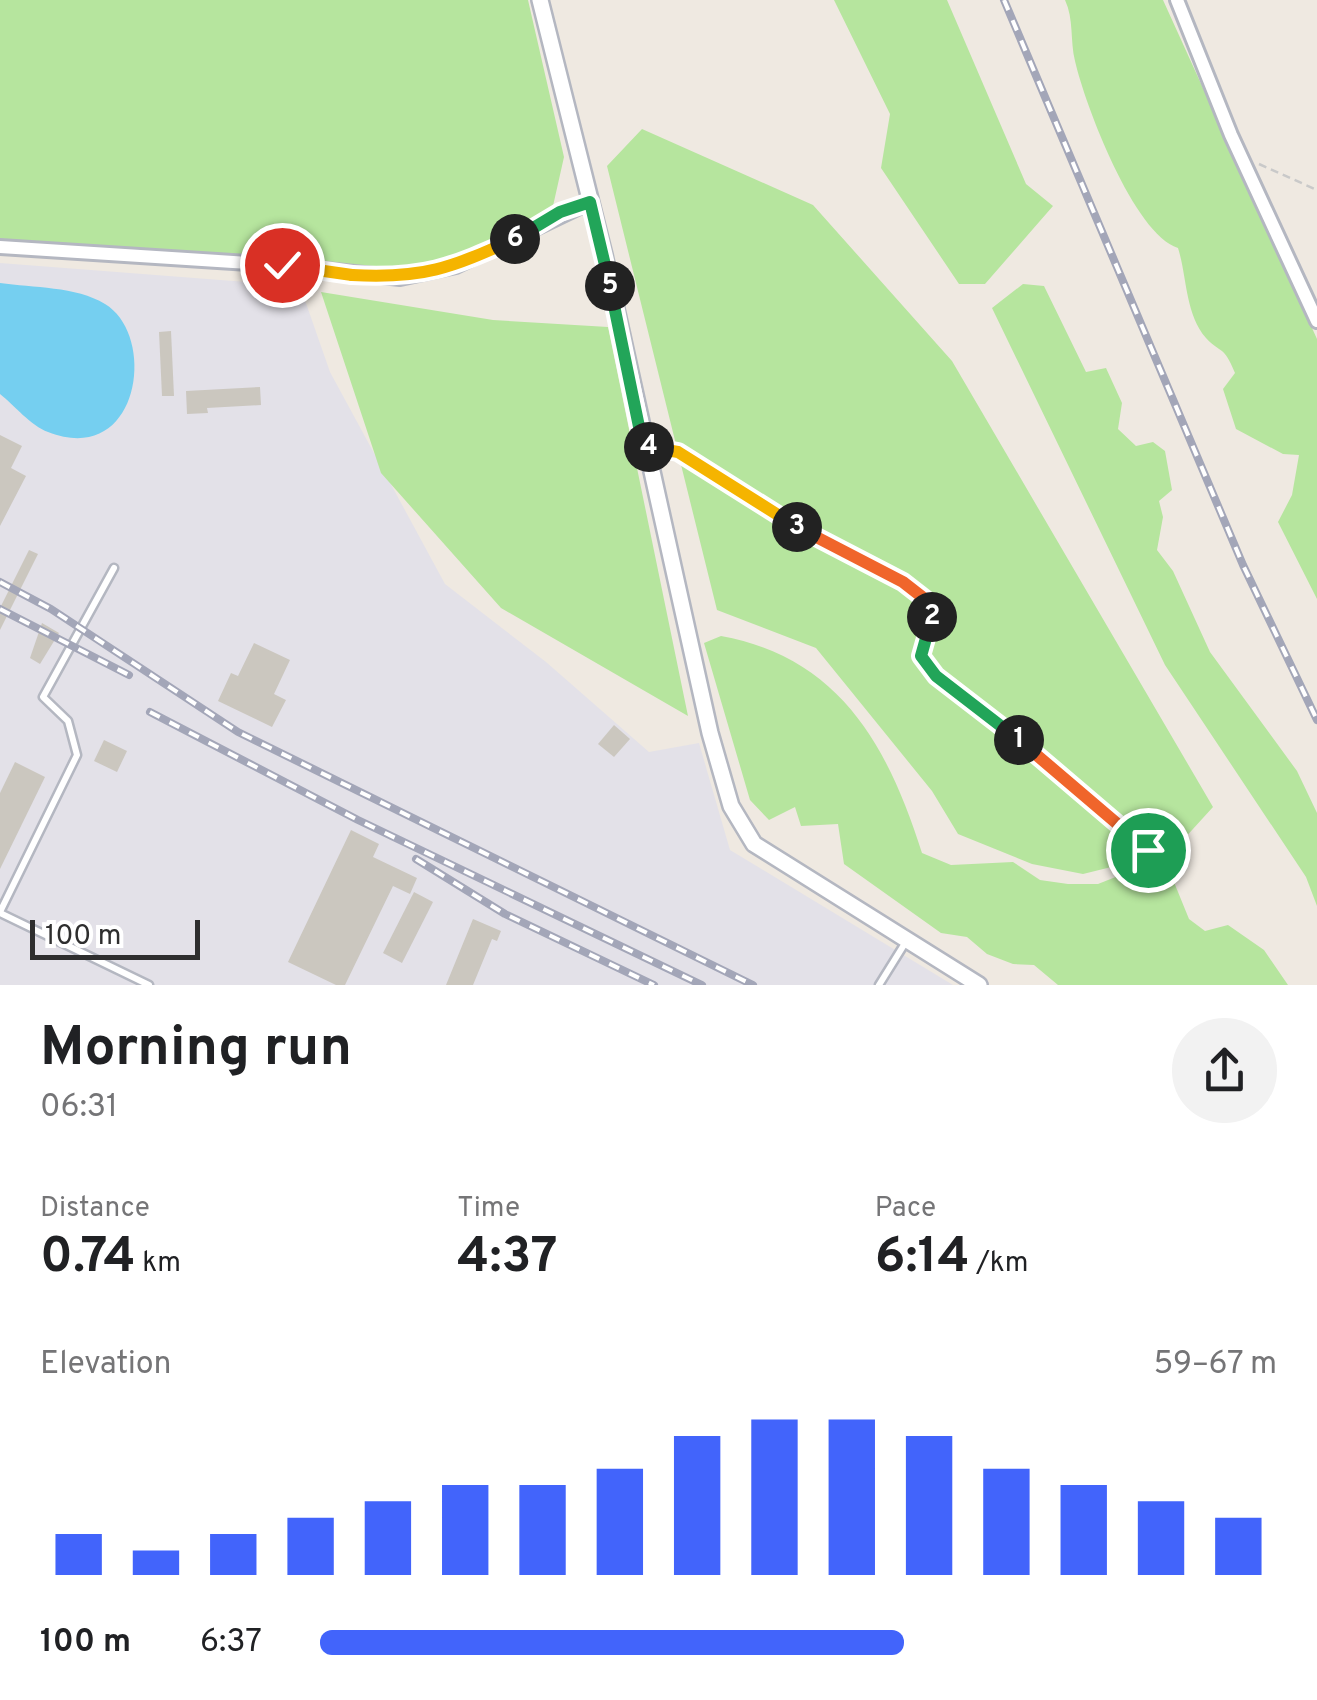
<!DOCTYPE html>
<html lang="en">
<head>
<meta charset="utf-8">
<style>
	:root { --surface:#fff; --page:#f2f2f2; --text:#202124; --muted:#757577; --accent:#4264fb }
	body { margin:0; font-family:Overpass,sans-serif; background:var(--page); color:var(--text); height:100vh; display:flex; flex-direction:column; font-size:38px; white-space:nowrap }
	* { box-sizing:border-box; margin:0 }
	p { font-size:32px; color:var(--muted) }
	.icon { flex:none; width:55px; height:55px; fill:none; stroke:currentColor; stroke-width:2; stroke-linecap:round; stroke-linejoin:round }
	.map { position:relative; height:985px; overflow:hidden }
	.drawer { display:flex; flex-direction:column; background:var(--surface); flex:1 }
	.drawer>* { flex:none }
	.scale { position:absolute; left:30px; bottom:25px; width:170px; box-sizing:border-box; padding-left:10px; border:5px solid #2e2e2e; border-top:0; font-size:28px; line-height:35px; white-space:nowrap; color:#2e2e2e; -webkit-text-stroke:8px #fff; paint-order:stroke }
	.pin { position:absolute; display:grid; place-items:center; width:85px; height:85px; color:#fff; margin:-42px; border:5px solid #fff; border-radius:50%; box-shadow:0 2px 10px #0007 }
	.km { position:absolute; width:50px; height:50px; margin:-25px; border-radius:50%; background:#222; color:#fff; font-size:28px; line-height:50px; text-align:center }
	.round { display:grid; place-items:center; flex:none; width:105px; height:105px; border-radius:52px; background:var(--page) }
	.overview { display:flex; align-items:center; justify-content:space-between; height:170px; padding:0 40px }
	h1 { font-size:55px; font-weight:700; line-height:75px }
	.figures { display:grid; grid-template-columns:repeat(3,1fr); gap:15px; height:170px; padding:10px 40px }
	.figures div { display:grid; align-content:center }
	.figures b { font-size:50px; font-weight:700 }
	.figures small { font-size:28px; font-weight:400 }
	.figures p { font-size:28px }
	.chart { height:280px; padding:20px 40px }
	.chart p { display:flex; justify-content:space-between }
	.chart svg { width:100%; height:180px; margin-top:10px; stroke:var(--accent); stroke-width:6 }
	ul { padding:0 40px; list-style:none; font-size:32px }
	li { display:grid; grid-template-columns:160px 120px 1fr; align-items:center; height:75px }
	li i { height:25px; border-radius:12px; background:var(--accent) }
	.map>svg:first-child { display:block }
	.industrial { fill:#e3e1e8 }
	.green { fill:#b6e59e }
	.water { fill:#75cff0 }
	.building { fill:#cbc7bf }
	.lines { fill:none; stroke-linecap:round; stroke-linejoin:round }
	.service-casing { stroke:#b4b7c1; stroke-width:11 }
	.minor-casing { stroke:#b4b7c1; stroke-width:18 }
	.tertiary-casing { stroke:#b4b7c1; stroke-width:20 }
	.path { stroke:#c9c9c9; stroke-width:2.5; stroke-dasharray:8 5; stroke-linecap:butt }
	.service { stroke:#fff; stroke-width:6 }
	.minor { stroke:#fff; stroke-width:12 }
	.tertiary { stroke:#fff; stroke-width:15 }
	.rail-casing { stroke:#a3a6b8; stroke-width:8 }
	.rail { stroke:#fff; stroke-width:4; stroke-dasharray:11; stroke-linecap:butt }
	.split-1-casing { stroke:#fff; stroke-width:20 }
	.split-2-casing { stroke:#fff; stroke-width:20 }
	.split-3-casing { stroke:#fff; stroke-width:20 }
	.split-4-casing { stroke:#fff; stroke-width:20 }
	.split-5-casing { stroke:#fff; stroke-width:20 }
	.split-6-casing { stroke:#fff; stroke-width:20 }
	.split-7-casing { stroke:#fff; stroke-width:20 }
	.split-8-casing { stroke:#fff; stroke-width:20 }
	.split-1 { stroke:#f0652b; stroke-width:12 }
	.split-2 { stroke:#22a559; stroke-width:12 }
	.split-3 { stroke:#f0652b; stroke-width:12 }
	.split-4 { stroke:#f5b400; stroke-width:12 }
	.split-5 { stroke:#22a559; stroke-width:12 }
	.split-6 { stroke:#22a559; stroke-width:12 }
	.split-7 { stroke:#f5b400; stroke-width:12 }
	.split-8 { stroke:#f5b400; stroke-width:12 }
</style>
</head>
<body>
<div class="map">
<svg width="1317" height="985" viewBox="0 0 1317 985">
	<rect width="100%" height="100%" fill="#efe9e1"/>
	<path class="industrial" d="M0 263 300 286 330 372 445 584 546 662 649 752 699 743 730 850 953 985H0Z"/>
	<g class="green">
		<path d="M0 0H528L564 157 553 206 466 255 410 268 372 270 287 258 0 241Z"/>
		<path d="M834 0H947L1026 184 1053 206 985 284H959L881 168 890 114Z"/>
		<path d="M1065 0H1163L1317 339V599L1278 522 1292 495 1299 455 1283 454 1236 429 1223 389 1235 373C1223 344 1222 355 1206 338 1185 314 1187 276 1178 248 1134 234 1085 105 1075 61 1070 41 1074 19 1065 0Z"/>
		<path d="M642 129 813 205 952 361 1213 807 1172 852 1083 874 1032 864 958 834 932 791 816 648 717 610 607 166Z"/>
		<path d="M1023 284 1044 286 1086 372 1106 368 1122 403 1118 429 1136 446 1153 442 1165 451 1172 490 1159 501 1163 517 1157 550 1173 571 1210 652 1297 771 1317 813V906L1306 877 1165 665 992 308Z"/>
		<path d="M321 292 493 320 608 327 688 716 501 608 381 473Z"/>
		<path d="M721 636C840 658 888 746 922 853L951 865 1013 862 1040 880 1068 884H1098L1151 863 1167 865 1189 919 1205 931 1228 925 1264 950 1288 985H1058L1034 965 1013 964 987 954 967 937 941 933 844 864 838 824 801 826 795 807 769 820 750 800 704 643Z"/>
	</g>
	<path class="water" d="M0 283C33 288 76 286 105 304 158 336 140 468 48 432 31 426 14 405 0 394Z"/>
	<g class="building">
		<path d="M171 331 174 396H162L159 332Z"/>
		<path d="M260 387 261 405 207 408 208 413 187 414 186 391Z"/>
		<path d="M0 435 22 446 11 468 26 476 0 526Z"/>
		<path d="M29 550 38 554 0 630V608Z"/>
		<path d="M42 623 59 633 40 664 30 658Z"/>
		<path d="M254 643 290 660 274 694 286 700 272 727 218 701 231 673 238 676Z"/>
		<path d="M614 725 630 739 614 757 598 744Z"/>
		<path d="M104 740 127 751 117 772 94 761Z"/>
		<path d="M15 762 45 777 0 869V793Z"/>
		<path d="M351 830 379 844 373 857 417 878 410 894 393 886 345 985H336L288 962Z"/>
		<path d="M414 892 433 902 402 963 383 953Z"/>
		<path d="M473 919 501 931 497 941 492 939 473 985H446Z"/>
	</g>
	<g class="lines">
		<defs>
			<g id="service">
				<path d="M649 447C697 455 732 489 772 513 826 544 886 570 935 607L921 656 936 676 981 707 1148 850"/>
				<path d="M0 912 77 755 68 721 43 697 114 568"/>
				<path d="M0 913 149 985"/>
				<path d="M879 985 907 940"/>
			</g>
			<g id="minor">
				<path d="M1177 0 1231 135 1317 321"/>
				<path d="M0 247 281 265 400 278 456 266 590 202"/>
			</g>
			<path id="tertiary" d="M540 0 604 255 710 733 731 806 754 844 979 985"/>
		</defs>
		<use href="#service" class="service-casing"/>
		<use href="#minor" class="minor-casing"/>
		<use href="#tertiary" class="tertiary-casing"/>
		<path class="path" d="M1259 164 1317 190"/>
		<use href="#service" class="service"/>
		<use href="#minor" class="minor"/>
		<use href="#tertiary" class="tertiary"/>
		<defs>
			<g id="rail">
				<path d="M1004 0 1243 565 1317 720"/>
				<path d="M0 582 51 609 238 732 753 985"/>
				<path d="M0 609 129 675"/>
				<path d="M150 712 358 820 702 985"/>
				<path d="M416 859 505 914 654 985"/>
			</g>
		</defs>
		<use href="#rail" class="rail-casing"/>
		<use href="#rail" class="rail"/>
	</g>
	<g class="lines">
		<defs>
			<path id="split-1" d="M1019 740 1148 850"/>
			<path id="split-2" d="M932 617 921 656 936 676 1019 740"/>
			<path id="split-3" d="M797 527 903 582 935 607 932 617"/>
			<path id="split-4" d="M649 447 678 452 797 527"/>
			<path id="split-5" d="M610 286 643 446 649 447"/>
			<path id="split-6" d="M515 239 560 212 590 202 610 286"/>
			<path id="split-7" d="M352 275C424 279 450 268 515 239"/>
			<path id="split-8" d="M282 265 352 275"/>
		</defs>
		<use href="#split-1" class="split-1-casing"/>
		<use href="#split-2" class="split-2-casing"/>
		<use href="#split-3" class="split-3-casing"/>
		<use href="#split-4" class="split-4-casing"/>
		<use href="#split-5" class="split-5-casing"/>
		<use href="#split-6" class="split-6-casing"/>
		<use href="#split-7" class="split-7-casing"/>
		<use href="#split-8" class="split-8-casing"/>
		<use href="#split-1" class="split-1"/>
		<use href="#split-2" class="split-2"/>
		<use href="#split-3" class="split-3"/>
		<use href="#split-4" class="split-4"/>
		<use href="#split-5" class="split-5"/>
		<use href="#split-6" class="split-6"/>
		<use href="#split-7" class="split-7"/>
		<use href="#split-8" class="split-8"/>
	</g>
</svg>
<div class="scale">100 m</div>
<div class="pin" style="left:1148px;top:850px;background:#1e9e55"><svg class="icon" aria-label="arrive" viewBox="0 0 24 24"><path d="M6 21V4h12l-3 4 3 4H6"/></svg></div>
<div class="pin" style="left:282px;top:265px;background:#d93025"><svg class="icon" aria-label="check" viewBox="0 0 24 24"><path d="M5 12l5 5 9-10"/></svg></div>
<b class="km" style="left:1019px;top:740px">1</b>
<b class="km" style="left:932px;top:617px">2</b>
<b class="km" style="left:797px;top:527px">3</b>
<b class="km" style="left:649px;top:447px">4</b>
<b class="km" style="left:610px;top:286px">5</b>
<b class="km" style="left:515px;top:239px">6</b>
</div>
<section class="drawer">
<div class="overview"><div><h1>Morning run</h1><p>06:31</p></div><a class="round"><svg class="icon" aria-label="share" viewBox="0 0 24 24"><path d="M12 15V3M7 8l5-5 5 5M5 13v7h14v-7"/></svg></a></div>
<div class="figures">
<div><p>Distance</p><b>0.74<small> km</small></b></div>
<div><p>Time</p><b>4:37</b></div>
<div><p>Pace</p><b>6:14<small> /km</small></b></div>
</div>
<div class="chart"><p><span>Elevation</span>59–67 m</p>
<svg viewBox="0 0 160 44" preserveAspectRatio="none"><path d="M5 44V34M15 44V38M25 44V34M35 44V30M45 44V26M55 44V22M65 44V22M75 44V18M85 44V10M95 44V6M105 44V6M115 44V10M125 44V18M135 44V22M145 44V26M155 44V30"/></svg>
</div>
<ul>
<li><b>100 m</b>6:37<i style="width:61%"></i></li>
</ul>
</section>
</body>
</html>
